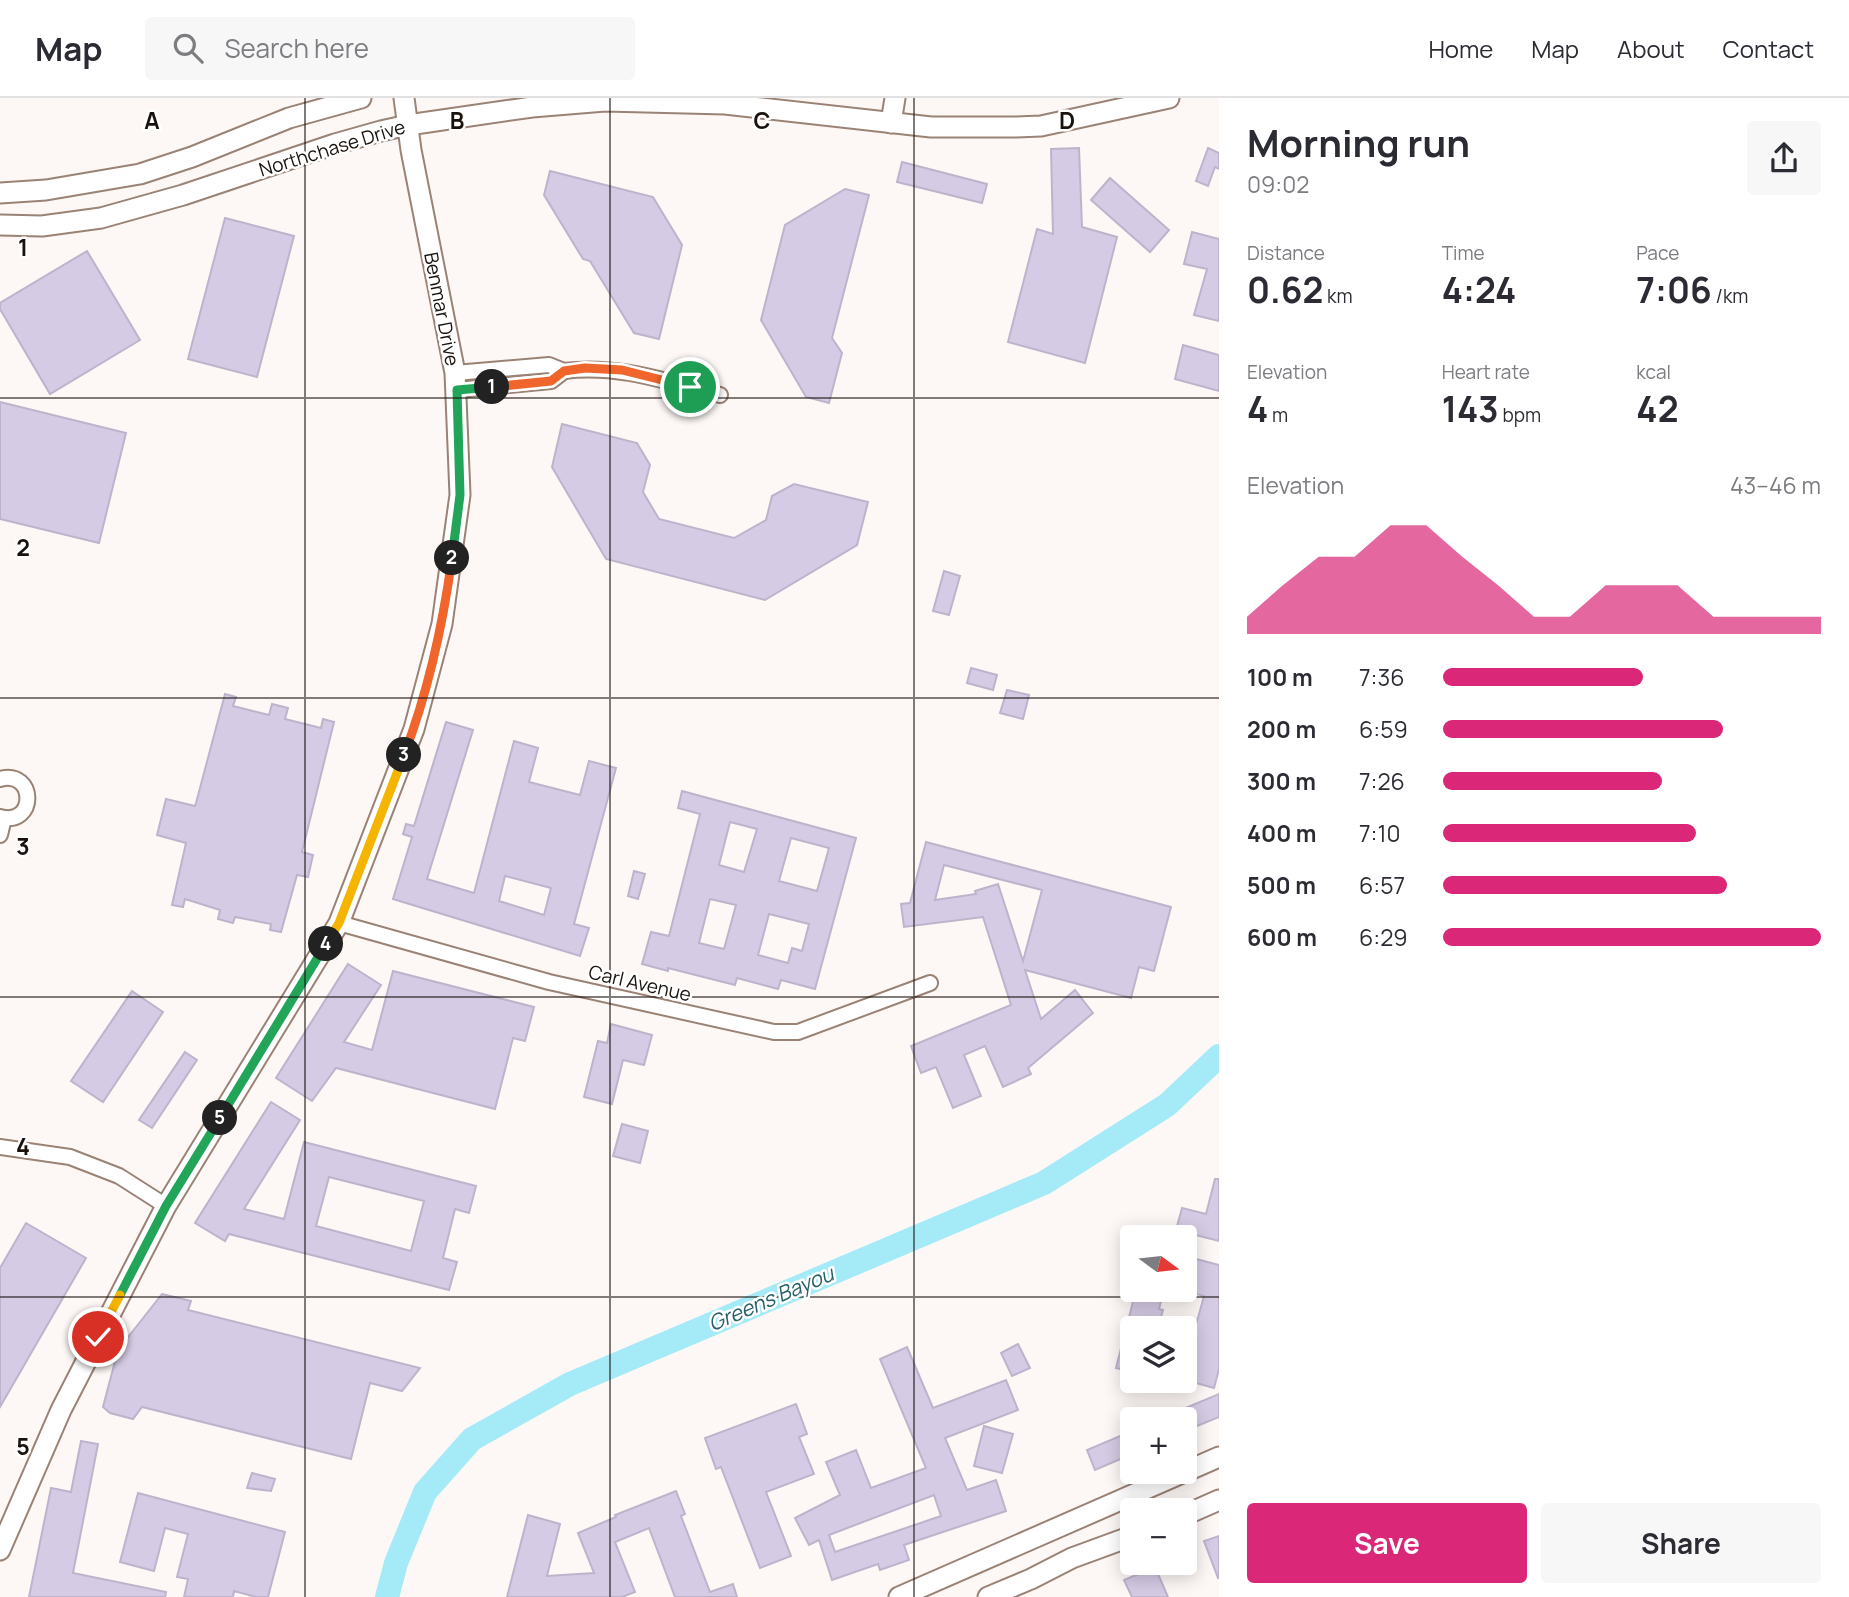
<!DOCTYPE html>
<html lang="en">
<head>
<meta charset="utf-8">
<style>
	:root { --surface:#fff; --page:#f7f7f7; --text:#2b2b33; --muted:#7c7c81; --line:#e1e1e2; --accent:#db2777 }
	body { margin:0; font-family:Manrope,sans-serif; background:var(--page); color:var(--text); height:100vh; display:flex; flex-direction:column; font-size:26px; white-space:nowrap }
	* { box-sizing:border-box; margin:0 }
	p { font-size:23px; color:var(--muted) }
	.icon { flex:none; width:38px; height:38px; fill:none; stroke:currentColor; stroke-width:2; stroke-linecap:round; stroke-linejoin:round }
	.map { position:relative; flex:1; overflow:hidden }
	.drawer { display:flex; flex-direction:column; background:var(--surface); width:630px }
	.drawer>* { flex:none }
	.needle { width:46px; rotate:105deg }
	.buttons { position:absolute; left:1120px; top:1127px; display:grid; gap:14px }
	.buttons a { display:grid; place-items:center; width:77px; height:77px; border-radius:7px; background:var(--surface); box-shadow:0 4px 18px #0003; font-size:35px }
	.pin { position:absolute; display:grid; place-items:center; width:60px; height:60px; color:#fff; margin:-30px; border:4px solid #fff; border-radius:50%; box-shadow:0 2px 7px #0007 }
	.km { position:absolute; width:35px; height:35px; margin:-18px; border-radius:50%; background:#222; color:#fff; font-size:19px; line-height:35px; text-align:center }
	.round { display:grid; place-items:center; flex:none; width:74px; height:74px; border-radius:7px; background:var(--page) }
	.head { display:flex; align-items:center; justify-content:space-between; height:119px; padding:0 28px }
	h1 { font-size:38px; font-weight:700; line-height:52px }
	.metrics { display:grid; grid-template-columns:repeat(3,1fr); gap:10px; height:119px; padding:7px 28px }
	.metrics div { display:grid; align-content:center }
	.metrics b { font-size:35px; font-weight:700 }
	.metrics small { font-size:19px; font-weight:400 }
	.metrics p { font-size:19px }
	.chart { height:196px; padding:14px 28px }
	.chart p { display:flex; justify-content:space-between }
	.chart svg { width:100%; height:126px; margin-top:7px; fill:var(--accent); opacity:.7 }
	.button { display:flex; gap:14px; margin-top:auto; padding:14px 28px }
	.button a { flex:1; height:80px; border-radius:7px; background:var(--accent); color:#fff; font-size:28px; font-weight:700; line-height:80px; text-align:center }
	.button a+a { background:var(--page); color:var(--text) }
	ul { padding:0 28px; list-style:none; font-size:23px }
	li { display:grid; grid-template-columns:112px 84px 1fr; align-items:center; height:52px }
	li i { height:18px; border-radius:9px; background:var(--accent) }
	header { display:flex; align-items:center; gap:42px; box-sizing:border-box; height:98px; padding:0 35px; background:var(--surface); border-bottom:2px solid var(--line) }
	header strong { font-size:33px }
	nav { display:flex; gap:38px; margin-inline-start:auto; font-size:24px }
	.search { width:490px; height:63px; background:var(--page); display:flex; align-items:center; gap:18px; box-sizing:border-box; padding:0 24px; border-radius:7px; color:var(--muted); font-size:26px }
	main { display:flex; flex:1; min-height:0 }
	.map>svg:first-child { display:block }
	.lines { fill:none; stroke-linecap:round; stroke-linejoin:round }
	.river { stroke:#a4ebf7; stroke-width:24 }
	.building { fill:#d5cbe4; stroke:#bdb4cc; stroke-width:2; fill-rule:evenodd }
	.street-casing { stroke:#9a8275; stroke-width:18 }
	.secondary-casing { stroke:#9a8275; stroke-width:23 }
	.street { stroke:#fff; stroke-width:14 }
	.secondary { stroke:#fff; stroke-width:19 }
	.split-1-casing { stroke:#fff; stroke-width:14 }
	.split-2-casing { stroke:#fff; stroke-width:14 }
	.split-3-casing { stroke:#fff; stroke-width:14 }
	.split-4-casing { stroke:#fff; stroke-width:14 }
	.split-5-casing { stroke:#fff; stroke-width:14 }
	.split-6-casing { stroke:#fff; stroke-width:14 }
	.split-7-casing { stroke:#fff; stroke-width:14 }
	.split-1 { stroke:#f0652b; stroke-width:9 }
	.split-2 { stroke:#22a559; stroke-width:9 }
	.split-3 { stroke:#f0652b; stroke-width:9 }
	.split-4 { stroke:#f5b400; stroke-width:9 }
	.split-5 { stroke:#22a559; stroke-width:9 }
	.split-6 { stroke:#22a559; stroke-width:9 }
	.split-7 { stroke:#f5b400; stroke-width:9 }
	.grid { fill:none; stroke:#19110c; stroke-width:2; stroke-opacity:0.55 }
	.labels { text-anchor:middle; stroke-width:5; stroke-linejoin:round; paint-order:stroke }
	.street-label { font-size:19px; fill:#19110c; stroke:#fff }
	.water-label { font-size:21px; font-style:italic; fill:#266069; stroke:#fff }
	.grid-label { font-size:23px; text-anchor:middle; font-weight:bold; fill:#19110c; stroke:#fff; stroke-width:5; stroke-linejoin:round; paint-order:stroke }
</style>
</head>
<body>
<header>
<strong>Map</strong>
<div class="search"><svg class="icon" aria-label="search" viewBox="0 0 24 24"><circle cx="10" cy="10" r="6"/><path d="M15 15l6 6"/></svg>Search here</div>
<nav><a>Home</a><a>Map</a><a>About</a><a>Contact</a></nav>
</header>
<main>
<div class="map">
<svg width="1219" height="1499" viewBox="0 0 1219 1499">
	<rect width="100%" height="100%" fill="#fdf8f5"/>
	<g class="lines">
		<path class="river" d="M387 1499 396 1465 425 1394 472 1341 570 1286 1044 1085 1167 1007 1219 958"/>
	</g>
	<g class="building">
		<path d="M1079 50 1082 129 1117 139 1085 265 1008 244 1037 131 1053 136 1051 51Z"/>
		<path d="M1208 50 1219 55V71L1215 69 1208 88 1196 83Z"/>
		<path d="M902 64 987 86 982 105 897 84Z"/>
		<path d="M550 73 653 99 682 147 659 241 634 235 590 163 583 161 544 97Z"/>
		<path d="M1110 80 1169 132 1150 154 1091 102Z"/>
		<path d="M845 91 869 97 832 240 842 255 829 305 806 299 761 222 785 127Z"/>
		<path d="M225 120 294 138 257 279 188 261Z"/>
		<path d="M1192 134 1219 141V223L1194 217 1207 171 1184 166Z"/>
		<path d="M87 153 140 242 50 296 0 211V205Z"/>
		<path d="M1183 247 1219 257V293L1175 281Z"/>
		<path d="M0 304 126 335 99 445 0 421Z"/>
		<path d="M562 326 637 345 650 367 643 394 659 421 734 440 766 422 772 398 794 386 868 404 857 447 765 502 606 461 552 369Z"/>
		<path d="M944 473 960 478 949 517 933 513Z"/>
		<path d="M971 570 997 577 993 592 967 585Z"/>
		<path d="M1007 592 1029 597 1023 621 1000 615Z"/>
		<path d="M225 596 236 599 233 608 269 617 272 606 288 610 285 621 321 630 323 621 334 624 302 754 313 757 308 779 297 777 281 834 270 832 271 826 235 819 233 825 218 821 220 812 185 801 183 809 172 807 186 745 157 737 166 701 195 708 196 705Z"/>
		<path d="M446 624 473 632 427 781 474 795 514 643 538 650 529 684 580 697 589 663 616 670 574 826 589 830 580 858 393 801 412 739 403 736 406 726 414 728ZM505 778 551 790 544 817 499 803Z"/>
		<path d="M682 693 856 740 815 891 781 882 778 891 737 880 735 887 668 870V873L642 866 651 834 669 838 700 716 678 710ZM730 724 757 731 744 774 719 767ZM791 740 829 750 817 793 779 783ZM710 801 736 807 724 851 699 845ZM769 816 809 826 802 853 792 850 788 865 758 857Z"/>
		<path d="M926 744 1171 809 1154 873 1139 869 1131 900 1025 872 1041 921 1075 892 1093 915 1028 970 1031 976 1003 989 985 948 964 957 981 998 953 1010 936 969 921 975 911 948 1011 907 983 819 904 829 901 806 910 805ZM944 767 1042 792 1023 863 998 786 975 793 976 796 935 802Z"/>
		<path d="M634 773 645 776 638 801 628 798Z"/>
		<path d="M348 866 381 887 344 944 372 952 393 873 534 909 525 943 513 940 495 1011 336 970 312 1003 276 980Z"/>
		<path d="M132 893 163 914 103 1004 71 983Z"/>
		<path d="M611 926 652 937 644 967 623 962 612 1006 584 999 598 943 607 945Z"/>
		<path d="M185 954 197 962 152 1030 139 1022Z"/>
		<path d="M271 1004 300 1022 244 1111 284 1121 304 1044 476 1088 469 1115 455 1111 443 1160 457 1164 449 1192 229 1136 225 1143 195 1125ZM329 1079 424 1103 411 1153 316 1128Z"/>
		<path d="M622 1026 648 1033 640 1065 613 1058Z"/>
		<path d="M1215 1081H1219V1143L1176 1132 1182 1110 1206 1116Z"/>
		<path d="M26 1125 86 1160 0 1309V1170Z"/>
		<path d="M1185 1158 1219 1167V1271L1214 1290 1185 1282V1267L1204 1198 1185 1193Z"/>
		<path d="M1136 1192H1164L1159 1211 1163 1212 1158 1230H1132V1274L1116 1270Z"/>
		<path d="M162 1196 191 1203 188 1212 420 1270 402 1293 370 1285 351 1361 142 1309 133 1321 110 1315 103 1309 118 1252Z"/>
		<path d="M1018 1246 1030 1270 1012 1278 1001 1255Z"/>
		<path d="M907 1249 933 1310 1006 1282 1018 1312 945 1340 967 1392 996 1382 1006 1413 904 1447 909 1462 880 1472 878 1466 832 1482 819 1442 809 1447 795 1420 840 1397 826 1364 856 1352 871 1390 926 1370 880 1261ZM934 1397 941 1418 835 1454 829 1437Z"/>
		<path d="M1219 1296V1319L1185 1333V1321H1159Z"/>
		<path d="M796 1306 807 1336 799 1339 814 1376 766 1394 791 1458 760 1470 721 1369 716 1371 705 1340Z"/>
		<path d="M984 1328 1013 1336 1002 1375 974 1368Z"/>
		<path d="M1132 1333V1356L1095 1372 1087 1352Z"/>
		<path d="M81 1343 98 1346 73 1475 166 1494 165 1499H29L51 1390 71 1394Z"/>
		<path d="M252 1375 275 1381 271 1393 247 1390Z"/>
		<path d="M676 1393 685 1416 681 1418 710 1494 733 1486 737 1499H675L649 1430 615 1444 635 1494 622 1499H507L528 1417 560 1426 547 1478 594 1475 578 1435 616 1419 615 1417Z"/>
		<path d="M138 1395 285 1434 268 1499H256L234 1493 233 1499H184L188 1481 177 1479 188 1436 165 1430 154 1473 120 1464Z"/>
		<path d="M1219 1438V1479L1218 1480 1204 1443Z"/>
		<path d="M1155 1469 1168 1499H1132L1124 1482Z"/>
	</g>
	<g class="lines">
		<defs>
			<g id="street">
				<path d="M564 273C618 266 668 284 720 297"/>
				<path d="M455 275 549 267 564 273 551 283 457 292"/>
				<path d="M0 681C36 671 37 729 0 719"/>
				<path d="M0 737 4 720"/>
				<path d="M339 825 549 884 774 934H798L930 885"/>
				<path d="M0 1049 70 1059 119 1078 166 1108"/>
			</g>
			<g id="secondary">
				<path d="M891 25 895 0"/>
				<path d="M0 95 46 92 140 76 192 59 289 20 361 0"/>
				<path d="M0 127 42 128 101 120 183 97 335 46 381 33 408 27 532 9 605 3 725 6 931 29H1016L1041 28 1169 0"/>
				<path d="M1185 1417 1219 1402"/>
				<path d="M0 1452 61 1312 166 1108 339 825 414 631 442 526 460 397 455 275 411 52 404 0"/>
				<path d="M899 1499 1219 1359"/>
				<path d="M988 1499 1031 1481 1072 1460 1132 1438"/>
			</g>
		</defs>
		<use href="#street" class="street-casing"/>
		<use href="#secondary" class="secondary-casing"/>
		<use href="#street" class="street"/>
		<use href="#secondary" class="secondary"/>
	</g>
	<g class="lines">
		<defs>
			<path id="split-1" d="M492 289 551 283 564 273 585 270 622 272 690 289"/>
			<path id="split-2" d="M452 460 460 397 457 292 492 289"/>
			<path id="split-3" d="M404 657C428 594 443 526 452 460"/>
			<path id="split-4" d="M326 846 339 825 404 657"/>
			<path id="split-5" d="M220 1020 326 846"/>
			<path id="split-6" d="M120 1197 166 1108 220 1020"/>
			<path id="split-7" d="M98 1239 120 1197"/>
		</defs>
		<use href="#split-1" class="split-1-casing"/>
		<use href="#split-2" class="split-2-casing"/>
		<use href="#split-3" class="split-3-casing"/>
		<use href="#split-4" class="split-4-casing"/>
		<use href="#split-5" class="split-5-casing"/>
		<use href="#split-6" class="split-6-casing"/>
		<use href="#split-7" class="split-7-casing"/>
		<use href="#split-1" class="split-1"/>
		<use href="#split-2" class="split-2"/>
		<use href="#split-3" class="split-3"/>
		<use href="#split-4" class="split-4"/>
		<use href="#split-5" class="split-5"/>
		<use href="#split-6" class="split-6"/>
		<use href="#split-7" class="split-7"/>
	</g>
	<path class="grid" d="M305 0V1499M610 0V1499M914 0V1499M0 300H1219M0 600H1219M0 899H1219M0 1199H1219"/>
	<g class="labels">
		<g class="street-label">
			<text transform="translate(332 50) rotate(-17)" y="7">Northchase Drive</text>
			<text transform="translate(442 211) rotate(79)" y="7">Benmar Drive</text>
			<text transform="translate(640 885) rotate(13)" y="7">Carl Avenue</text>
		</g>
		<g class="water-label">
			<text transform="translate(771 1201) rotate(-23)" y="7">Greens Bayou</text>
		</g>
	</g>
	<g class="grid-label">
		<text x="152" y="31">A</text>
		<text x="457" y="31">B</text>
		<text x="762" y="31">C</text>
		<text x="1067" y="31">D</text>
		<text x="23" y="158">1</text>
		<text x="23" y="458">2</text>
		<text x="23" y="757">3</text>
		<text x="23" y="1057">4</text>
		<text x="23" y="1357">5</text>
	</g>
</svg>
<div class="buttons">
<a><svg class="needle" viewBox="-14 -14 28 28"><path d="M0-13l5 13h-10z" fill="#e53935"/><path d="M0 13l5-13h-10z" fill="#7c7c81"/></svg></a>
<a><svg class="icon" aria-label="layers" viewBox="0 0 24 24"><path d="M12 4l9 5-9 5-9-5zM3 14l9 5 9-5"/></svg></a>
<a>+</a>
<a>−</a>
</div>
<div class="pin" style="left:690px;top:289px;background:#1e9e55"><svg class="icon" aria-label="arrive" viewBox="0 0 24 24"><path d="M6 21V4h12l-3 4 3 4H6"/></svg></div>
<div class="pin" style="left:98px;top:1239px;background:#d93025"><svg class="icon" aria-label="check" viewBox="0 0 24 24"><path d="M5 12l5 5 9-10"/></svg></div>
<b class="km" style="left:492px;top:289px">1</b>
<b class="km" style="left:452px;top:460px">2</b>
<b class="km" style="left:404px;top:657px">3</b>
<b class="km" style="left:326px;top:846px">4</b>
<b class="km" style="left:220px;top:1020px">5</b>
</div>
<section class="drawer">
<div class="head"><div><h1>Morning run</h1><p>09:02</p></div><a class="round"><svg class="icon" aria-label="share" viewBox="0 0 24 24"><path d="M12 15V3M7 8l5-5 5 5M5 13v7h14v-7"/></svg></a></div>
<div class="metrics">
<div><p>Distance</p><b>0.62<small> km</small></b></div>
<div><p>Time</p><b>4:24</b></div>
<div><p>Pace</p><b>7:06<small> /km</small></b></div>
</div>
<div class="metrics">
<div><p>Elevation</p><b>4<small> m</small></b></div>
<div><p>Heart rate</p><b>143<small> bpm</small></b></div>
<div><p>kcal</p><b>42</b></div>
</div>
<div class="chart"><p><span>Elevation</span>43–46 m</p>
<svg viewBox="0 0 160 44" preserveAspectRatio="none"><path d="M0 44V38L10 27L20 17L30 17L40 6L50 6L60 17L70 27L80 38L90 38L100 27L110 27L120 27L130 38L140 38L150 38L160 38V44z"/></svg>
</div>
<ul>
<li><b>100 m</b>7:36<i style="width:53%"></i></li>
<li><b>200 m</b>6:59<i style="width:74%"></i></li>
<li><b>300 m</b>7:26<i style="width:58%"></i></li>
<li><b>400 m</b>7:10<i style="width:67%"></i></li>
<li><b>500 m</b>6:57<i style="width:75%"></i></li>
<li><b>600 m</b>6:29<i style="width:100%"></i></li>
</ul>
<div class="button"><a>Save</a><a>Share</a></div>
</section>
</main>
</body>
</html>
